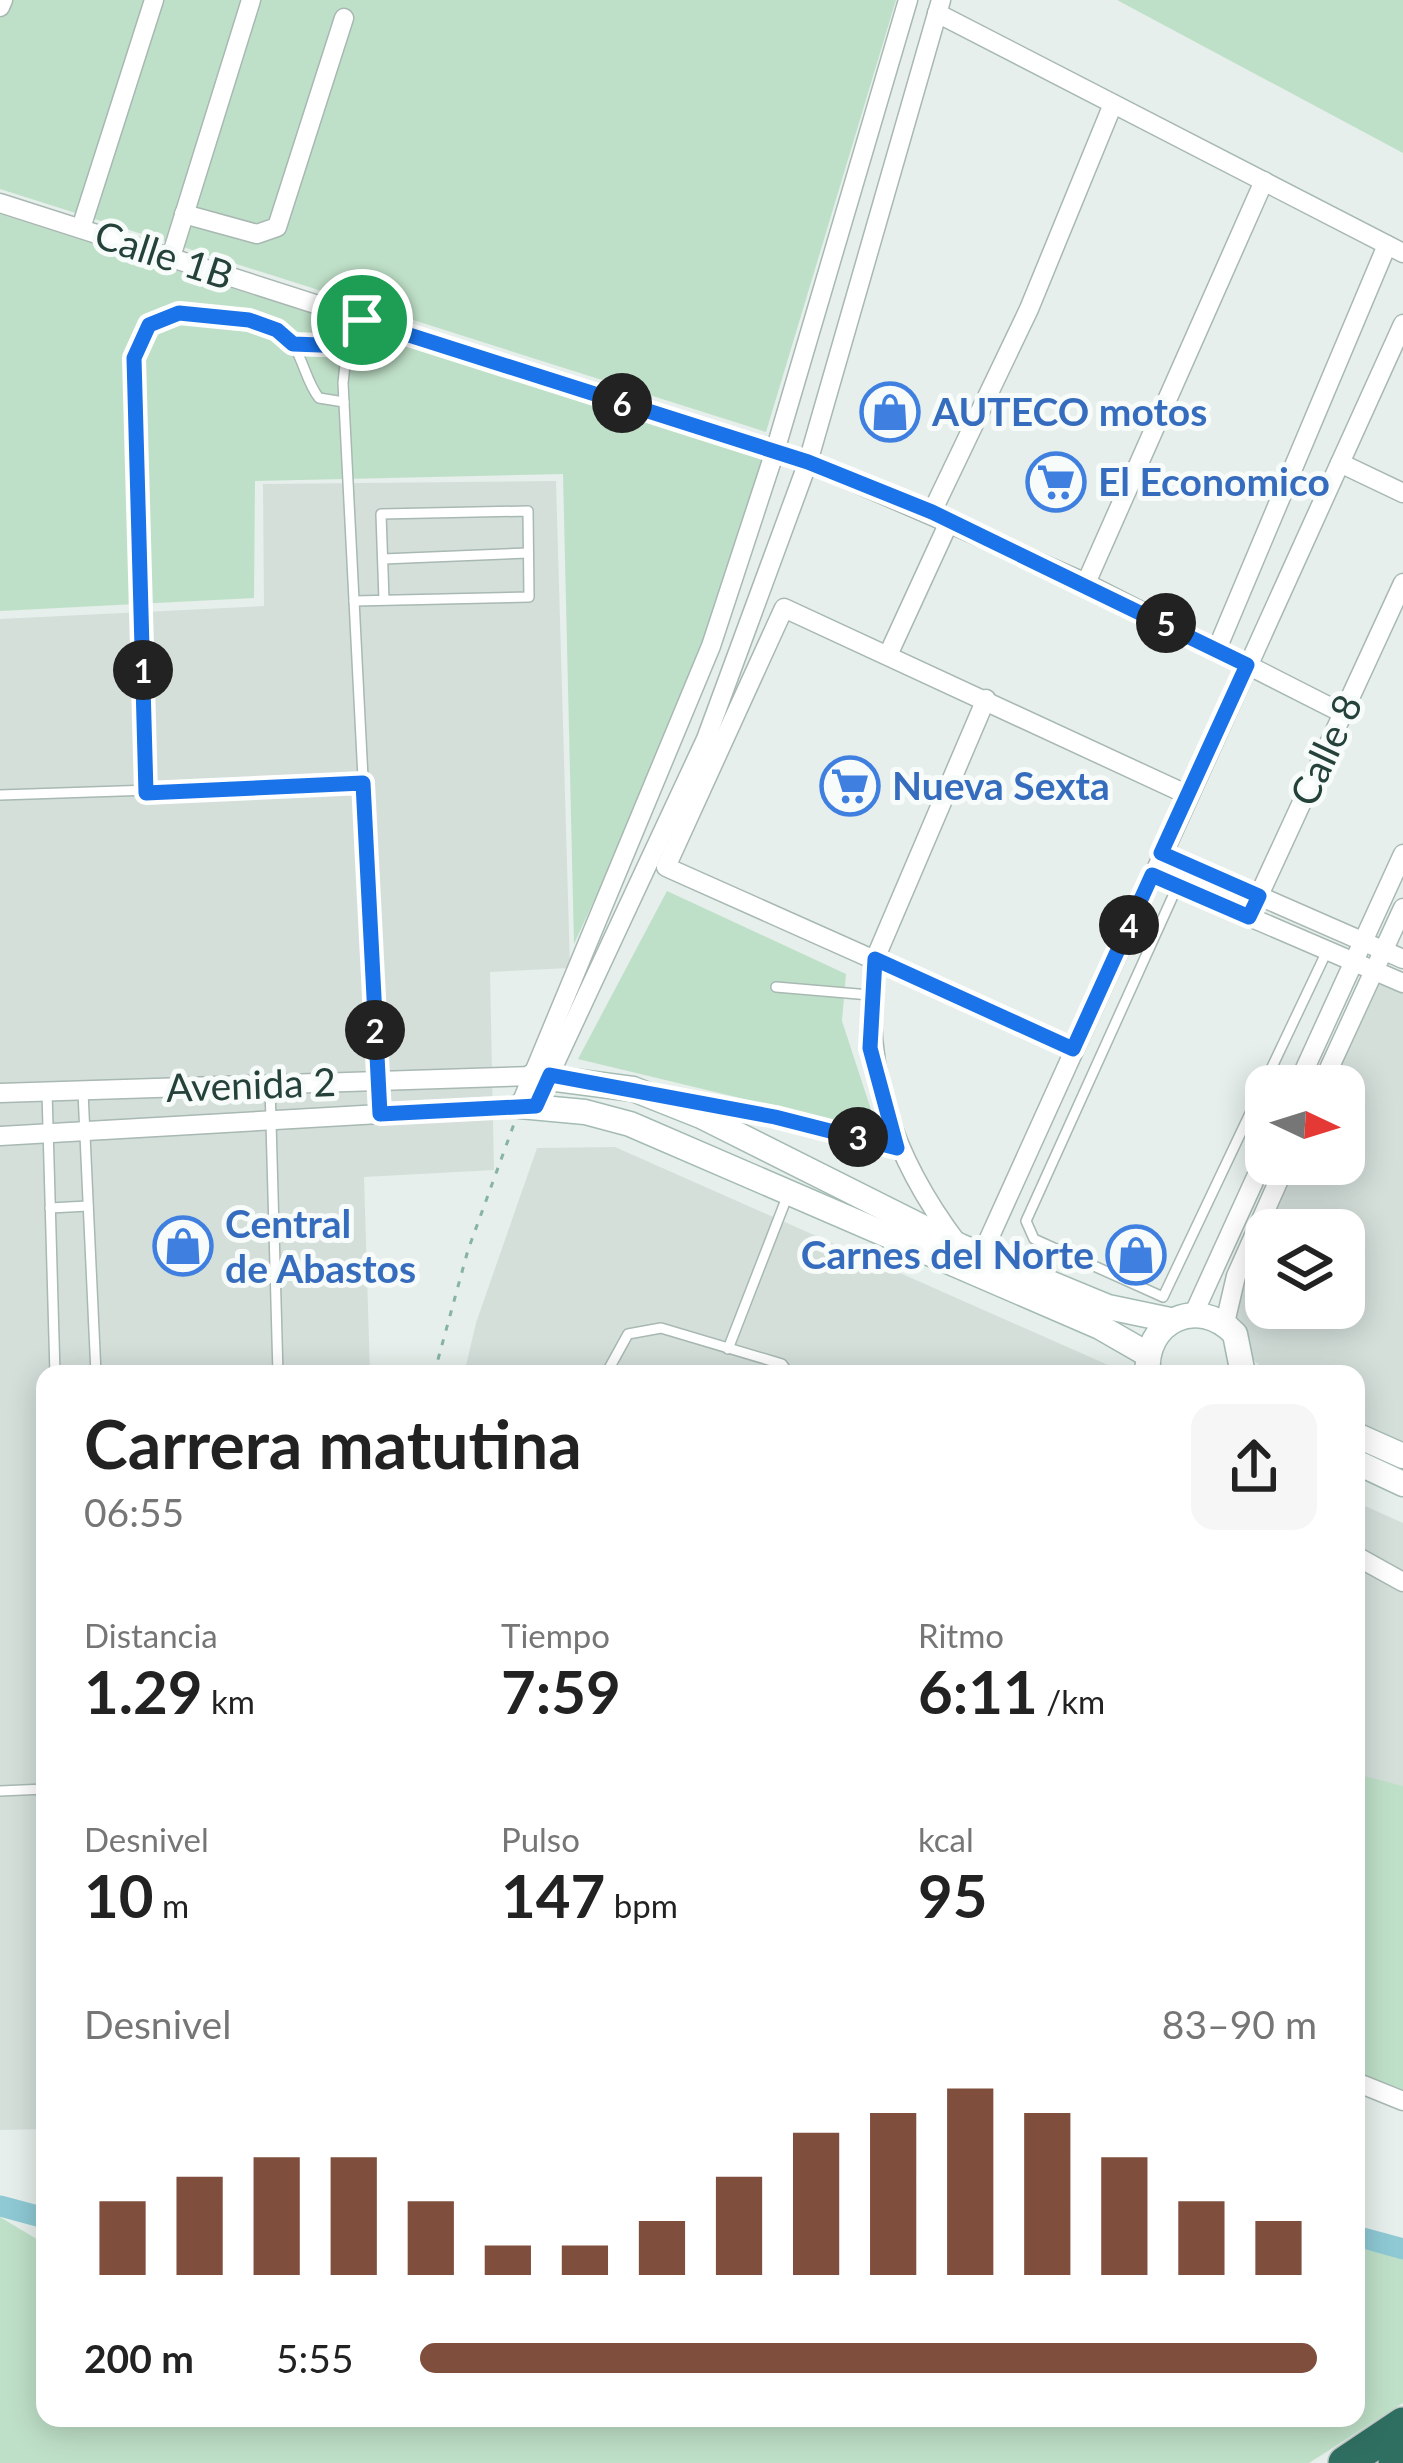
<!DOCTYPE html>
<html lang="es">
<head>
<meta charset="utf-8">
<style>
	:root { --surface:#fff; --page:#f6f6f6; --text:#222; --muted:#767676; --accent:#804e3d }
	body { margin:0; font-family:Lato,sans-serif; background:var(--page); color:var(--text); height:100vh; display:flex; flex-direction:column; font-size:45px; white-space:nowrap }
	* { box-sizing:border-box; margin:0 }
	p { font-size:39px; color:var(--muted) }
	.icon { flex:none; width:66px; height:66px; fill:none; stroke:currentColor; stroke-width:2; stroke-linecap:round; stroke-linejoin:round }
	.map { position:relative; flex:1; overflow:hidden }
	.drawer { position:absolute; left:36px; top:1365px; width:1329px; height:1062px; display:flex; flex-direction:column; background:var(--surface); border-radius:24px; box-shadow:0 6px 30px #0003 }
	.drawer>* { flex:none }
	.needle { width:78px; rotate:94deg }
	.fabs { position:absolute; left:1245px; top:1065px; display:grid; gap:24px }
	.fabs a { display:grid; place-items:center; width:120px; height:120px; border-radius:24px; background:var(--surface); box-shadow:0 6px 30px #0003; font-size:60px }
	.pin { position:absolute; display:grid; place-items:center; width:102px; height:102px; color:#fff; margin:-51px; border:6px solid #fff; border-radius:50%; box-shadow:0 3px 12px #0007 }
	.km { position:absolute; width:60px; height:60px; margin:-30px; border-radius:50%; background:#222; color:#fff; font-size:33px; line-height:60px; text-align:center }
	.round { display:grid; place-items:center; flex:none; width:126px; height:126px; border-radius:24px; background:var(--page) }
	.overview { display:flex; align-items:center; justify-content:space-between; height:204px; padding:0 48px }
	h1 { font-size:66px; font-weight:700; line-height:90px }
	.stats { display:grid; grid-template-columns:repeat(3,1fr); gap:18px; height:204px; padding:12px 48px }
	.stats div { display:grid; align-content:center }
	.stats b { font-size:60px; font-weight:700 }
	.stats small { font-size:33px; font-weight:400 }
	.stats p { font-size:33px }
	.chart { height:336px; padding:24px 48px }
	.chart p { display:flex; justify-content:space-between }
	.chart svg { width:100%; height:216px; margin-top:12px; stroke:var(--accent); stroke-width:6 }
	ul { padding:0 48px; list-style:none; font-size:39px }
	li { display:grid; grid-template-columns:192px 144px 1fr; align-items:center; height:90px }
	li i { height:30px; border-radius:15px; background:var(--accent) }
	.map>svg:first-child { display:block }
	.built { fill:#d4dfda; fill-rule:evenodd }
	.green { fill:#bfe0c8 }
	.lines { fill:none; stroke-linecap:round; stroke-linejoin:round }
	.canal { stroke:#8ec9d4; stroke-width:21 }
	.lane-casing { stroke:#a8b8b2; stroke-width:12 }
	.street-casing { stroke:#a8b8b2; stroke-width:21 }
	.secondary-casing { stroke:#a4bbb3; stroke-width:27 }
	.highway-casing { stroke:#c2cac8; stroke-width:36 }
	.path { stroke:#86b3a5; stroke-width:3; stroke-dasharray:6 9; stroke-linecap:butt }
	.lane { stroke:#fff; stroke-width:9 }
	.street { stroke:#fff; stroke-width:18 }
	.secondary { stroke:#fff; stroke-width:24 }
	.highway { stroke:#2f6f62; stroke-width:33 }
	.route-casing { stroke:#fff; stroke-width:24 }
	.route { stroke:#1a73e8; stroke-width:15 }
	.labels { text-anchor:middle; stroke-width:10; stroke-linejoin:round; paint-order:stroke }
	.street-label { font-size:39px; fill:#24423a; stroke:#f7fbf9 }
	.shop-label { font-size:39px; font-weight:bold; fill:#366cbe; stroke:#f7fbf9; text-anchor:start }
</style>
</head>
<body>
<div class="map">
<svg width="1403" height="2463" viewBox="0 0 1403 2463">
	<rect width="100%" height="100%" fill="#e6efeb"/>
	<g class="built">
		<path d="M556 481 570 968 490 972 494 1170 364 1177 370 1374H45V2129L0 2130V619L264 606 263 484Z"/>
		<path d="M1379 977 1403 988V1446L1356 1424V1374H1269L1243 1350 1236 1316 1243 1277 1294 1164H1344V1086H1329ZM1266 1230H1344V1308H1266Z"/>
		<path d="M615 1147 1108 1365 1113 1374H464L476 1323 537 1148Z"/>
		<path d="M1356 1502 1403 1523V2092L1356 2076Z"/>
	</g>
	<g class="green">
		<path d="M0 0H896L766 432 0 189Z"/>
		<path d="M1117 0H1403V153Z"/>
		<path d="M0 214 765 459 695 681 574 944 563 474 255 481 254 598 0 611Z"/>
		<path d="M667 891 846 974 842 1021 878 1131 578 1059Z"/>
		<path d="M1356 1774 1403 1786V2091L1356 2074Z"/>
		<path d="M0 2217 45 2244V2418H1356V2247L1403 2259V2403L1309 2463H0Z"/>
	</g>
	<g class="lines">
		<g class="canal">
			<path d="M0 2206 45 2218"/>
			<path d="M1356 2236 1403 2249"/>
		</g>
		<defs>
			<g id="lane">
				<path d="M361 320 347 346 343 383 380 1114"/>
				<path d="M293 344 347 346"/>
				<path d="M383 559 528 553"/>
				<path d="M354 601 529 597 528 511 381 514 384 600"/>
				<path d="M145 793 134 358C143 295 253 306 288 339 303 354 305 381 319 398L344 402"/>
				<path d="M0 795 363 783"/>
				<path d="M1177 887 1026 1221 1034 1239 1163 1297 1327 951"/>
				<path d="M776 987 870 995"/>
				<path d="M270 1086 278 1374"/>
				<path d="M47 1092 55 1374"/>
				<path d="M83 1092 96 1374"/>
				<path d="M686 1099 897 1148"/>
				<path d="M50 1208 88 1206"/>
				<path d="M728 1349 787 1197"/>
				<path d="M606 1374 628 1334 661 1328 782 1364 789 1374"/>
				<path d="M0 1791 45 1789"/>
			</g>
			<g id="street">
				<path d="M0 7 3 0"/>
				<path d="M937 13 1403 253"/>
				<path d="M0 203 808 462 1086 583 1342 713"/>
				<path d="M184 214 257 234 277 227 344 18"/>
				<path d="M81 228 154 0"/>
				<path d="M171 257 251 0"/>
				<path d="M1340 463 1403 493"/>
				<path d="M932 512 1029 309 1113 104"/>
				<path d="M1086 583 1264 181"/>
				<path d="M1217 649 1387 245"/>
				<path d="M888 655 950 520"/>
				<path d="M1161 853 1403 959"/>
				<path d="M1152 875 1403 983"/>
				<path d="M1249 917 1403 583"/>
				<path d="M1074 1049 666 867 784 608 1188 795"/>
				<path d="M1297 1086 1403 854"/>
				<path d="M1321 1086 1403 908"/>
				<path d="M0 1093 533 1076"/>
				<path d="M535 1106 706 739 808 462 941 0"/>
				<path d="M0 1136 520 1106 711 646 775 451 908 0"/>
				<path d="M958 1244C893 1158 861 1068 875 959L986 699"/>
				<path d="M982 1254 1403 324"/>
				<path d="M1194 1313 1266 1155"/>
				<path d="M1225 1323 1236 1276 1286 1164"/>
				<path d="M1356 1556 1403 1582"/>
				<path d="M1356 2082 1403 2101"/>
			</g>
			<g id="secondary">
				<path d="M533 1076 633 1089 701 1116 960 1246 1108 1307 1170 1320"/>
				<path d="M520 1106 585 1112 630 1124 1100 1327 1147 1354"/>
				<path d="M1148 1374C1143 1321 1198 1295 1235 1334L1243 1374"/>
				<path d="M1356 1435 1403 1456"/>
				<path d="M1356 1462 1403 1484"/>
			</g>
			<g id="highway">
				<path d="M1345 2463 1403 2424"/>
				<path d="M1395 2463 1403 2458"/>
			</g>
		</defs>
		<use href="#lane" class="lane-casing"/>
		<use href="#street" class="street-casing"/>
		<use href="#secondary" class="secondary-casing"/>
		<use href="#highway" class="highway-casing"/>
		<path class="path" d="M434 1374 468 1250 514 1124"/>
		<use href="#lane" class="lane"/>
		<use href="#street" class="street"/>
		<use href="#secondary" class="secondary"/>
		<use href="#highway" class="highway"/>
	</g>
	<g class="lines">
		<defs>
			<path id="route" d="M179 313 249 320 277 330 293 344 347 346 362 320 808 462 932 512 1247 665 1161 853 1259 896 1249 917 1152 875 1073 1049 875 959 870 1048 897 1148 775 1117 550 1075 536 1106 380 1114 363 783 146 793 134 358 149 325Z"/>
		</defs>
		<use href="#route" class="route-casing"/>
		<use href="#route" class="route"/>
	</g>
	<defs>
		<symbol id="shop-ring" viewBox="-11 -11 22 22"><circle r="9.5" fill="#f7fbf9" stroke="#3f7fe0" stroke-width="1.5"/><path d="M-5-2.5h2.3a2.7 3.5 0 0 1 5.4 0H5L5.5 6h-11ZM-1.5-2.5h3a1.5 2.3 0 0 0-3 0Z" fill="#3f7fe0"/></symbol>
		<symbol id="supermarket-ring" viewBox="-11 -11 22 22"><circle r="9.5" fill="#f7fbf9" stroke="#3f7fe0" stroke-width="1.5"/><path d="M-6-5.5h2.5l.6 2H6L4.5 2H-2.5L-4.4-4H-6ZM-1.5 3.2a1.3 1.3 0 1 0 .1 0ZM3 3.2a1.3 1.3 0 1 0 .1 0Z" fill="#3f7fe0"/></symbol>
	</defs>
	<g fill-rule="evenodd">
		<use href="#shop-ring" x="857" y="379" width="66" height="66"/>
		<use href="#supermarket-ring" x="1023" y="449" width="66" height="66"/>
		<use href="#supermarket-ring" x="817" y="753" width="66" height="66"/>
		<use href="#shop-ring" x="150" y="1213" width="66" height="66"/>
		<use href="#shop-ring" x="1103" y="1222" width="66" height="66"/>
	</g>
	<g class="labels">
		<g class="street-label">
			<text transform="translate(164 255) rotate(18)" y="14">Calle 1B</text>
			<text transform="translate(1326 750) rotate(-65)" y="14">Calle 8</text>
			<text transform="translate(251 1085) rotate(-2)" y="14">Avenida 2</text>
		</g>
		<g class="shop-label">
			<text x="932" y="426">AUTECO motos</text>
			<text x="1098" y="496">El Economico</text>
			<text x="892" y="800">Nueva Sexta</text>
			<text x="225" y="1238">Central<tspan x="225" dy="45">de Abastos</tspan></text>
			<text x="1094" y="1269" text-anchor="end">Carnes del Norte</text>
		</g>
	</g>
</svg>
<div class="fabs">
<a><svg class="needle" viewBox="-14 -14 28 28"><path d="M0-13l5 13h-10z" fill="#e53935"/><path d="M0 13l5-13h-10z" fill="#767676"/></svg></a>
<a><svg class="icon" aria-label="layers" viewBox="0 0 24 24"><path d="M12 4l9 5-9 5-9-5zM3 14l9 5 9-5"/></svg></a>
</div>
<div class="pin" style="left:362px;top:320px;background:#1e9e55"><svg class="icon" aria-label="arrive" viewBox="0 0 24 24"><path d="M6 21V4h12l-3 4 3 4H6"/></svg></div>
<b class="km" style="left:143px;top:670px">1</b>
<b class="km" style="left:375px;top:1030px">2</b>
<b class="km" style="left:858px;top:1137px">3</b>
<b class="km" style="left:1129px;top:925px">4</b>
<b class="km" style="left:1166px;top:623px">5</b>
<b class="km" style="left:622px;top:403px">6</b>
<section class="drawer">
<div class="overview"><div><h1>Carrera matutina</h1><p>06:55</p></div><a class="round"><svg class="icon" aria-label="share" viewBox="0 0 24 24"><path d="M12 15V3M7 8l5-5 5 5M5 13v7h14v-7"/></svg></a></div>
<div class="stats">
<div><p>Distancia</p><b>1.29<small> km</small></b></div>
<div><p>Tiempo</p><b>7:59</b></div>
<div><p>Ritmo</p><b>6:11<small> /km</small></b></div>
</div>
<div class="stats">
<div><p>Desnivel</p><b>10<small> m</small></b></div>
<div><p>Pulso</p><b>147<small> bpm</small></b></div>
<div><p>kcal</p><b>95</b></div>
</div>
<div class="chart"><p><span>Desnivel</span>83–90 m</p>
<svg viewBox="0 0 160 44" preserveAspectRatio="none"><path d="M5 44V29M15 44V24M25 44V20M35 44V20M45 44V29M55 44V38M65 44V38M75 44V33M85 44V24M95 44V15M105 44V11M115 44V6M125 44V11M135 44V20M145 44V29M155 44V33"/></svg>
</div>
<ul>
<li><b>200 m</b>5:55<i style="width:100%"></i></li>
</ul>
</section>
</div>
</body>
</html>
